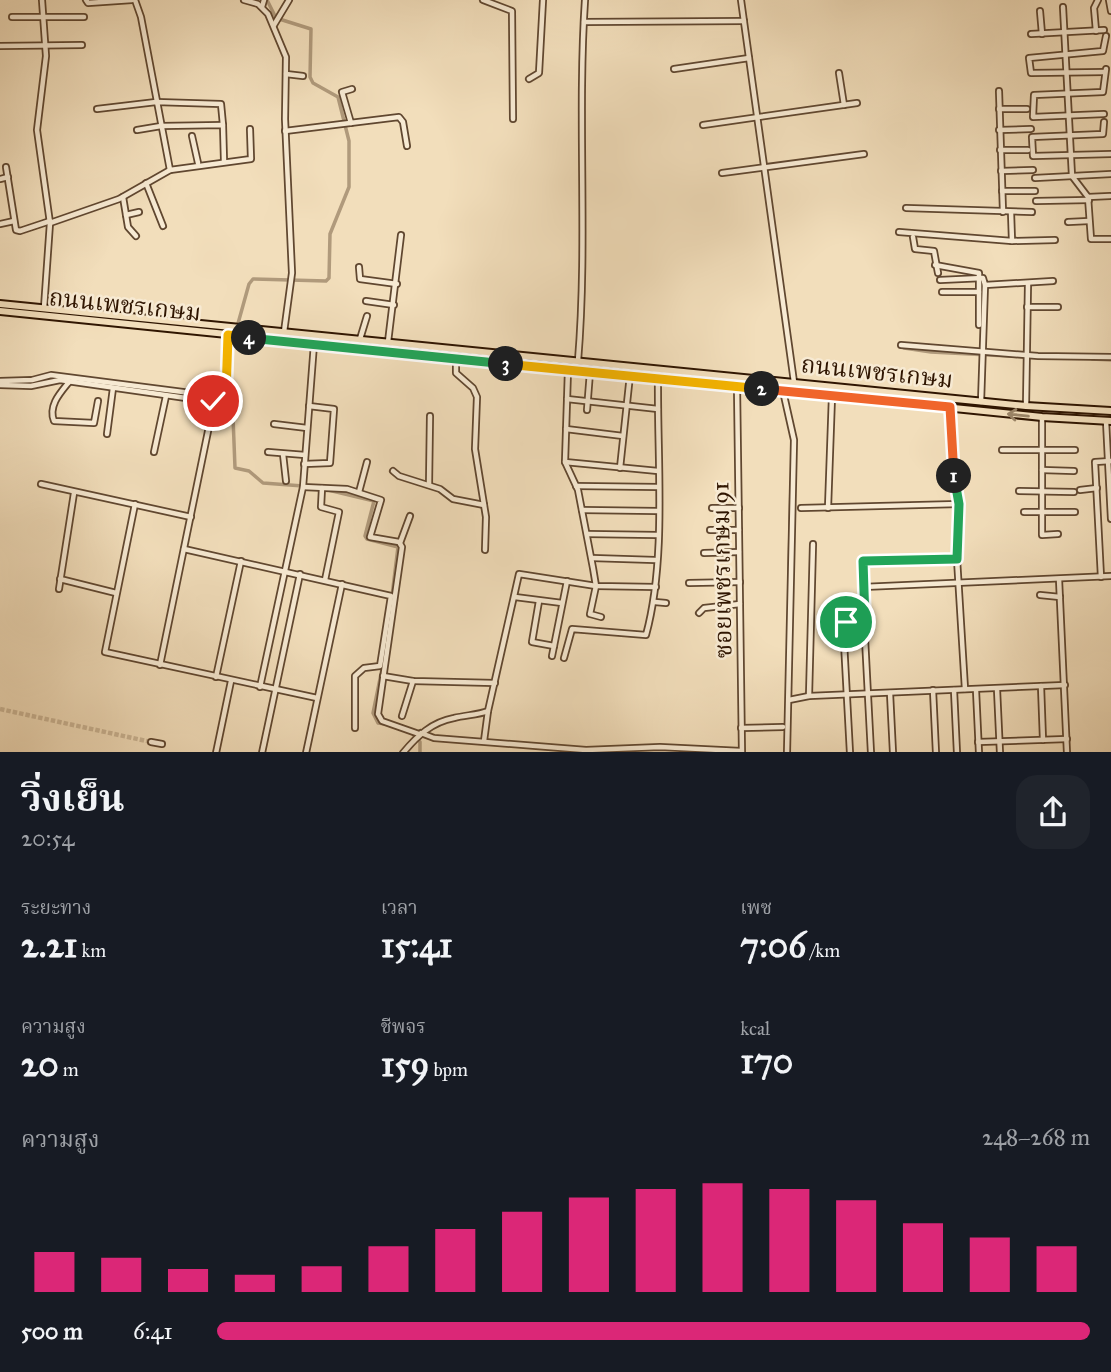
<!DOCTYPE html>
<html lang="th">
<head>
<meta charset="utf-8">
<style>
	:root { --surface:#171b24; --page:#20242c; --text:#f1f3f6; --muted:#9ea1a6; --accent:#db2777 }
	body { margin:0; font-family:"IM FELL Great Primer","Noto Serif Thai",serif; background:var(--page); color:var(--text); height:100vh; display:flex; flex-direction:column; font-size:26px; white-space:nowrap }
	* { box-sizing:border-box; margin:0 }
	p { font-size:23px; color:var(--muted) }
	.icon { flex:none; width:38px; height:38px; fill:none; stroke:currentColor; stroke-width:2; stroke-linecap:round; stroke-linejoin:round }
	.map { position:relative; height:752px; overflow:hidden }
	.sheet { display:flex; flex-direction:column; background:var(--surface); flex:1 }
	.sheet>* { flex:none }
	.pin { position:absolute; display:grid; place-items:center; width:60px; height:60px; color:#fff; margin:-30px; border:4px solid #fff; border-radius:50%; box-shadow:0 2px 7px #0007 }
	.km { position:absolute; width:35px; height:35px; margin:-18px; border-radius:50%; background:#222; color:#fff; font-size:19px; line-height:35px; text-align:center }
	.round { display:grid; place-items:center; flex:none; width:74px; height:74px; border-radius:21px; background:var(--page) }
	.summary { display:flex; align-items:center; justify-content:space-between; height:119px; padding:0 21px }
	h1 { font-size:38px; font-weight:700; line-height:52px }
	.stats { display:grid; grid-template-columns:repeat(3,1fr); gap:10px; height:119px; padding:7px 21px }
	.stats div { display:grid; align-content:center }
	.stats b { font-size:35px; font-weight:700 }
	.stats small { font-size:19px; font-weight:400 }
	.stats p { font-size:19px }
	.chart { height:196px; padding:14px 21px }
	.chart p { display:flex; justify-content:space-between }
	.chart svg { width:100%; height:126px; margin-top:7px; stroke:var(--accent); stroke-width:6 }
	ul { padding:0 21px; list-style:none; font-size:23px }
	li { display:grid; grid-template-columns:112px 84px 1fr; align-items:center; height:52px }
	li i { height:18px; border-radius:9px; background:var(--accent) }
	.map>svg:first-child { display:block }
	.lines { fill:none; stroke-linecap:round; stroke-linejoin:round }
	.canal { stroke:#b09a7c; stroke-width:3.5 }
	.minor-tunnel { stroke:#cbb696; stroke-width:4.5; stroke-dasharray:4.5 2; stroke-linecap:butt }
	.minor-casing { stroke:#604730; stroke-width:8 }
	.major-casing { stroke:#2f1501; stroke-width:10 }
	.minor { stroke:#f7ead3; stroke-width:4.5 }
	.major { stroke:#f2debb; stroke-width:6 }
	.oneway { stroke:#9a8467 }
	.split-1-casing { stroke:#fff; stroke-width:14 }
	.split-2-casing { stroke:#fff; stroke-width:14 }
	.split-3-casing { stroke:#fff; stroke-width:14 }
	.split-4-casing { stroke:#fff; stroke-width:14 }
	.split-5-casing { stroke:#fff; stroke-width:14 }
	.split-1 { stroke:#22a559; stroke-width:9 }
	.split-2 { stroke:#f0652b; stroke-width:9 }
	.split-3 { stroke:#f5b400; stroke-width:9 }
	.split-4 { stroke:#22a559; stroke-width:9 }
	.split-5 { stroke:#f5b400; stroke-width:9 }
	.labels { text-anchor:middle; stroke-width:5; stroke-linejoin:round; paint-order:stroke }
	.street-label { font-size:24px; fill:#2f1501; stroke:#f7ead3 }
</style>
</head>
<body>
<div class="map">
<svg width="1111" height="753" viewBox="0 0 1111 753">
	<rect width="100%" height="100%" fill="#f2debb"/>
	<filter id="stains"><feTurbulence type="fractalNoise" baseFrequency=".00286" numOctaves="4"/><feColorMatrix values="0 0 0 0 .2 0 0 0 0 .09 0 0 0 0 .02 0 0 0 .5 -.17"/></filter>
	<radialGradient id="worn" r=".72"><stop offset=".6" stop-color="#630" stop-opacity="0"/><stop offset="1" stop-color="#630" stop-opacity=".3"/></radialGradient>
	<g class="lines">
		<g class="canal">
			<path d="M904 348 931 352 1029 357"/>
			<path d="M1092 359 1111 360"/>
			<path d="M228 381 232 345 249 284 253 279 326 281 329 278 330 234 349 187V141L338 97 313 83 310 77 311 29 276 18 267 0"/>
			<path d="M11 383H31L44 379"/>
			<path d="M227 392 233 417 235 468 249 471 263 483 303 486"/>
			<path d="M324 489 374 501 365 536 367 539 398 547 392 596"/>
			<path d="M789 572 791 482"/>
			<path d="M384 659 373 713 378 723 385 724"/>
			<path d="M412 733 420 742V753"/>
		</g>
		<path class="minor-tunnel" d="M0 709 151 742"/>
		<defs>
			<g id="minor">
				<path d="M42 0 46 56 37 130 50 223 44 308"/>
				<path d="M86 0 88 3 132 0"/>
				<path d="M135 0 141 17 170 170"/>
				<path d="M244 0 258 4 268 14 286 57 285 119 292 273 284 332"/>
				<path d="M483 0 512 11 513 119"/>
				<path d="M741 0 794 382"/>
				<path d="M1109 0 1111 11"/>
				<path d="M262 7 264 0"/>
				<path d="M1063 7 1072 176 1088 197 1091 239H1111"/>
				<path d="M1040 11 1042 34"/>
				<path d="M12 17H84"/>
				<path d="M584 22 744 21"/>
				<path d="M274 25 289 0"/>
				<path d="M1096 31 1094 8 1098 0"/>
				<path d="M1031 34 1104 30"/>
				<path d="M0 46 82 45"/>
				<path d="M674 69 749 58"/>
				<path d="M1105 72 1031 73 1029 58 1103 51 1106 36"/>
				<path d="M839 73 844 105"/>
				<path d="M286 74 303 76"/>
				<path d="M529 79 539 73 543 0"/>
				<path d="M999 91 1003 212"/>
				<path d="M97 109 156 102 221 104 223 125"/>
				<path d="M999 109H1027"/>
				<path d="M1104 114 1033 117 1034 95 1103 92 1106 69"/>
				<path d="M1104 122 1103 134 1032 137 1033 156 1111 154"/>
				<path d="M351 123 342 92 352 89"/>
				<path d="M703 125 857 103"/>
				<path d="M137 130 161 126 223 125 224 161"/>
				<path d="M999 130 1031 129"/>
				<path d="M285 131 399 117 403 122 407 146"/>
				<path d="M192 136 198 163"/>
				<path d="M1000 150H1028"/>
				<path d="M6 167 16 230 20 231 50 221"/>
				<path d="M1001 171 1033 170"/>
				<path d="M722 173 864 154"/>
				<path d="M1035 178 1111 174"/>
				<path d="M0 179 8 177"/>
				<path d="M146 183 163 226"/>
				<path d="M1002 191H1035"/>
				<path d="M123 197 128 227 136 236"/>
				<path d="M1088 197 1110 196"/>
				<path d="M1036 201 1089 200"/>
				<path d="M906 208 1032 212"/>
				<path d="M1011 212 1012 241"/>
				<path d="M126 215 139 212"/>
				<path d="M1068 222 1089 221"/>
				<path d="M50 223 119 199 170 170 251 159 250 129"/>
				<path d="M0 224 14 221"/>
				<path d="M899 232 1012 241 1055 240"/>
				<path d="M913 237 915 249 934 251 938 273"/>
				<path d="M935 265 979 273V325"/>
				<path d="M359 267 360 279 397 284"/>
				<path d="M940 280 983 278 985 285 1053 281"/>
				<path d="M942 292H979"/>
				<path d="M366 301 394 305"/>
				<path d="M1027 307H1058"/>
				<path d="M360 339 367 316"/>
				<path d="M388 342 401 235"/>
				<path d="M901 345 1038 356 1111 357"/>
				<path d="M456 358V373L473 388 477 397 475 449 486 517 485 550"/>
				<path d="M578 361C588 240 577 120 585 0"/>
				<path d="M568 370 565 462 578 490 593 568 596 586 590 614 601 617"/>
				<path d="M0 381 32 380 51 375 214 396"/>
				<path d="M69 382C60 393 48 406 54 421L94 423 98 401"/>
				<path d="M0 385 31 386 60 380 214 402 160 665"/>
				<path d="M737 386 742 753"/>
				<path d="M783 391 794 440 787 753"/>
				<path d="M214 396H224L226 393 228 335"/>
				<path d="M567 399 658 409"/>
				<path d="M981 402 985 285"/>
				<path d="M1026 406 1028 284"/>
				<path d="M950 408 951 450 958 494 957 559 965 689"/>
				<path d="M587 410 590 372"/>
				<path d="M1042 417V535L1058 534"/>
				<path d="M1106 421 1111 519"/>
				<path d="M274 424 307 428"/>
				<path d="M566 429 623 436"/>
				<path d="M107 434 113 388"/>
				<path d="M1002 450H1075"/>
				<path d="M154 452 166 396"/>
				<path d="M268 452 305 455"/>
				<path d="M283 454 286 481"/>
				<path d="M565 462 658 471"/>
				<path d="M304 464 330 463 334 409 309 406"/>
				<path d="M620 468 630 375"/>
				<path d="M1042 470 1074 471"/>
				<path d="M393 471 399 476 440 489 453 499 484 505"/>
				<path d="M41 484 191 517"/>
				<path d="M429 485 430 416"/>
				<path d="M576 486 658 487"/>
				<path d="M303 487 347 489 381 500 370 537 399 542 402 547 378 714 382 721 419 734"/>
				<path d="M322 488 321 507 339 512 325 580"/>
				<path d="M1080 490 1097 488"/>
				<path d="M1019 491 1074 492"/>
				<path d="M359 492 367 462"/>
				<path d="M135 504 105 652 317 698"/>
				<path d="M712 508H739"/>
				<path d="M801 508 959 504"/>
				<path d="M828 508 832 396"/>
				<path d="M582 510 657 511"/>
				<path d="M1024 512H1075"/>
				<path d="M710 530H739"/>
				<path d="M587 534 657 535"/>
				<path d="M400 543 410 516"/>
				<path d="M184 549 391 596 380 666 364 668 355 676V728"/>
				<path d="M704 553 739 552"/>
				<path d="M592 558 655 560"/>
				<path d="M1101 577 1095 462 1111 461"/>
				<path d="M60 579 116 593"/>
				<path d="M1059 579 1067 753"/>
				<path d="M689 583 740 582"/>
				<path d="M863 587 1111 576"/>
				<path d="M59 589 74 493"/>
				<path d="M1040 595 1060 597"/>
				<path d="M515 597 562 603"/>
				<path d="M539 601 532 642 554 646"/>
				<path d="M655 602 666 603"/>
				<path d="M699 613 704 608 740 604"/>
				<path d="M552 656 567 581"/>
				<path d="M564 658 572 629 646 635C667 558 657 459 658 379"/>
				<path d="M383 676 413 681 495 683"/>
				<path d="M216 677 241 561"/>
				<path d="M1041 686 1043 740"/>
				<path d="M260 687 303 487 314 344"/>
				<path d="M997 689 1000 753"/>
				<path d="M933 690 936 753"/>
				<path d="M954 690 957 753"/>
				<path d="M976 690 979 753"/>
				<path d="M890 693 893 753"/>
				<path d="M809 696 813 544"/>
				<path d="M789 700 809 696 1065 685"/>
				<path d="M402 716 413 681"/>
				<path d="M741 728 783 727"/>
				<path d="M421 733 434 738 586 750 660 747 741 751"/>
				<path d="M484 741 488 711"/>
				<path d="M151 742 162 744"/>
				<path d="M978 742 1067 739"/>
				<path d="M216 753 231 681"/>
				<path d="M262 753 300 574"/>
				<path d="M306 753 342 584"/>
				<path d="M403 753C417 736 432 722 454 718 466 715 478 715 488 711L519 574 596 586 656 587"/>
				<path d="M850 753 843 624 865 621"/>
				<path d="M871 753 861 562 957 559"/>
			</g>
			<g id="major">
				<path d="M0 304 1026 406 1111 411"/>
				<path d="M0 311 1042 417 1111 421"/>
			</g>
		</defs>
		<use href="#minor" class="minor-casing"/>
		<use href="#major" class="major-casing"/>
		<use href="#minor" class="minor"/>
		<use href="#major" class="major"/>
	</g>
	<defs><path id="oneway-shaft" d="M-6 0H5M1.5-3L5.5 0L1.5 3" fill="none" stroke-width="1.6" stroke-linecap="round" stroke-linejoin="round" transform="scale(1.75)"/></defs>
	<use class="oneway" href="#oneway-shaft" transform="translate(1018 415) rotate(-174)"/>
	<g class="lines">
		<defs>
			<path id="split-1" d="M846 622 865 621 863 561 957 559 959 504 954 476"/>
			<path id="split-2" d="M762 389 950 407 954 476"/>
			<path id="split-3" d="M506 364 762 389"/>
			<path id="split-4" d="M249 338 506 364"/>
			<path id="split-5" d="M213 401 207 400 214 396 224 397 226 393 228 335 249 338"/>
		</defs>
		<use href="#split-1" class="split-1-casing"/>
		<use href="#split-2" class="split-2-casing"/>
		<use href="#split-3" class="split-3-casing"/>
		<use href="#split-4" class="split-4-casing"/>
		<use href="#split-5" class="split-5-casing"/>
		<use href="#split-1" class="split-1"/>
		<use href="#split-2" class="split-2"/>
		<use href="#split-3" class="split-3"/>
		<use href="#split-4" class="split-4"/>
		<use href="#split-5" class="split-5"/>
	</g>
	<g class="labels">
		<g class="street-label">
			<text transform="translate(125 305) rotate(6)" y="8">ถนนเพชรเกษม</text>
			<text transform="translate(877 372) rotate(6)" y="8">ถนนเพชรเกษม</text>
			<text transform="translate(722 570) rotate(-91)" y="8">ซอยเพชรเกษม 91</text>
		</g>
	</g>
	<rect width="100%" height="100%" filter="url(#stains)"/>
	<rect width="100%" height="100%" fill="url(#worn)"/>
</svg>
<div class="pin" style="left:846px;top:622px;background:#1e9e55"><svg class="icon" aria-label="arrive" viewBox="0 0 24 24"><path d="M6 21V4h12l-3 4 3 4H6"/></svg></div>
<div class="pin" style="left:213px;top:401px;background:#d93025"><svg class="icon" aria-label="check" viewBox="0 0 24 24"><path d="M5 12l5 5 9-10"/></svg></div>
<b class="km" style="left:954px;top:476px">1</b>
<b class="km" style="left:762px;top:389px">2</b>
<b class="km" style="left:506px;top:364px">3</b>
<b class="km" style="left:249px;top:338px">4</b>
</div>
<section class="sheet">
<div class="summary"><div><h1>วิ่งเย็น</h1><p>20:54</p></div><a class="round"><svg class="icon" aria-label="share" viewBox="0 0 24 24"><path d="M12 15V3M7 8l5-5 5 5M5 13v7h14v-7"/></svg></a></div>
<div class="stats">
<div><p>ระยะทาง</p><b>2.21<small> km</small></b></div>
<div><p>เวลา</p><b>15:41</b></div>
<div><p>เพซ</p><b>7:06<small> /km</small></b></div>
</div>
<div class="stats">
<div><p>ความสูง</p><b>20<small> m</small></b></div>
<div><p>ชีพจร</p><b>159<small> bpm</small></b></div>
<div><p>kcal</p><b>170</b></div>
</div>
<div class="chart"><p><span>ความสูง</span>248–268 m</p>
<svg viewBox="0 0 160 44" preserveAspectRatio="none"><path d="M5 44V30M15 44V32M25 44V36M35 44V38M45 44V35M55 44V28M65 44V22M75 44V16M85 44V11M95 44V8M105 44V6M115 44V8M125 44V12M135 44V20M145 44V25M155 44V28"/></svg>
</div>
<ul>
<li><b>500 m</b>6:41<i style="width:100%"></i></li>
</ul>
</section>
</body>
</html>
